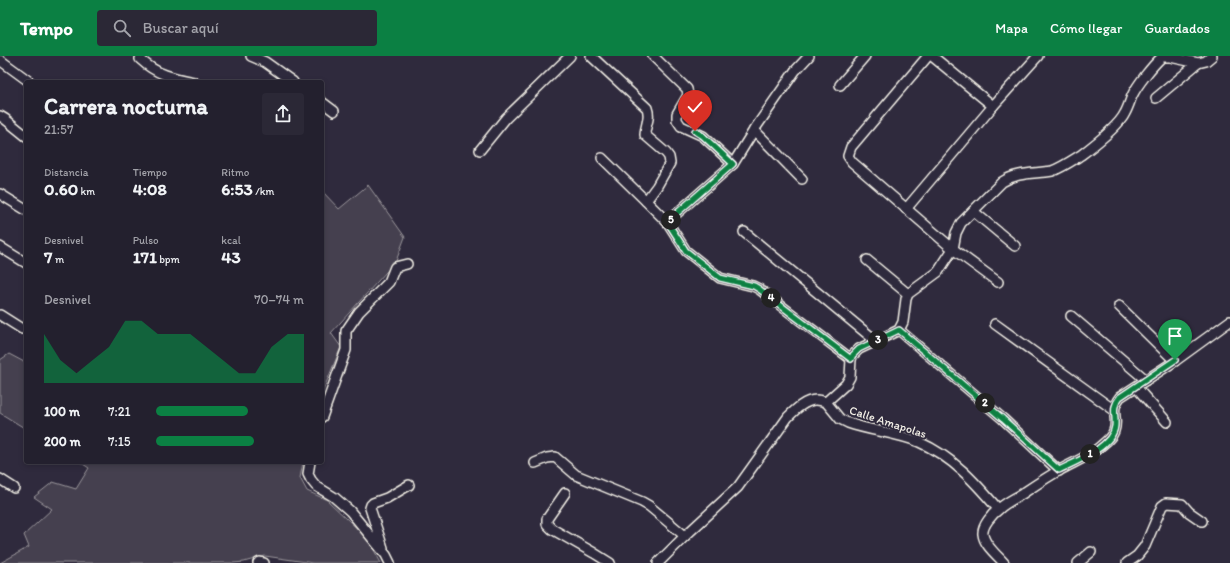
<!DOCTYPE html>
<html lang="es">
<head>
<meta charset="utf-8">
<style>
	:root { --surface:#23202e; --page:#2b2836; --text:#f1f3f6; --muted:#a3a3aa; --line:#403e4a; --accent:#0b8043 }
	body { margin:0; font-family:Itim,sans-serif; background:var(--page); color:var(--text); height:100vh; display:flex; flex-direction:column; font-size:15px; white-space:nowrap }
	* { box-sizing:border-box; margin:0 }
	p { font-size:13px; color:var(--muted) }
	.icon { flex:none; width:22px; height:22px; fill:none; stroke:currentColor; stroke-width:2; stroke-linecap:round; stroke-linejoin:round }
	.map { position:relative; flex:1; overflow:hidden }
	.panel { position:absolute; left:24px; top:24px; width:300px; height:384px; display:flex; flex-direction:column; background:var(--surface); border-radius:4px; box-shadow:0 2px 6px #0003,0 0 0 1px var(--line) }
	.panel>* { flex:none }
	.pin { position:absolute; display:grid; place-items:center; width:34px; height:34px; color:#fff; margin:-41px -17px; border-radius:50% 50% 50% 0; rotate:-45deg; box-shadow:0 0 4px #0007 }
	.pin .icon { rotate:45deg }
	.km { position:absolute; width:20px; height:20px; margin:-10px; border-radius:50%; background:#222; color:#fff; font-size:11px; line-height:20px; text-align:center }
	.round { display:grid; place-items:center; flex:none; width:42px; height:42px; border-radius:4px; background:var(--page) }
	.headline { display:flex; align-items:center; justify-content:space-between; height:68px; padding:0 20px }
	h1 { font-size:22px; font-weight:700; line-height:30px }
	.stats { display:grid; grid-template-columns:repeat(3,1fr); gap:6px; height:68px; padding:4px 20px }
	.stats div { display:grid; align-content:center }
	.stats b { font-size:17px; font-weight:700 }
	.stats small { font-size:11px; font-weight:400 }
	.stats p { font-size:11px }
	.chart { height:112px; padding:8px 20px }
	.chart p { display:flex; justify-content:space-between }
	.chart svg { width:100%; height:72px; margin-top:4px; fill:var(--accent); opacity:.7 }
	ul { padding:0 20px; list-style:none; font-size:13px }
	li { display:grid; grid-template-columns:64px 48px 1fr; align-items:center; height:30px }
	li i { height:10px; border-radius:5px; background:var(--accent) }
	header { display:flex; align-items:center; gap:24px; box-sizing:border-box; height:56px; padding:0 20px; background:var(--accent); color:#fff }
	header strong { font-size:19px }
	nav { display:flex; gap:22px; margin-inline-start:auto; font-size:14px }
	.search { width:280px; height:36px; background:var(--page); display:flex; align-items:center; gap:10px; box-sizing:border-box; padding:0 14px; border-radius:4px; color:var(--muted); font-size:15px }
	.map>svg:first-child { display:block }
	.green { fill:#454050; stroke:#9c989c }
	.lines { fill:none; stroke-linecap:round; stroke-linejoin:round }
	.minor-casing { stroke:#f4f1e8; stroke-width:12 }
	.minor { stroke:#2f2a3d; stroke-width:9 }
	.route-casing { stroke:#fff; stroke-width:8 }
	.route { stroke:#0b8043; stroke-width:5 }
	.labels { text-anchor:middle; stroke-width:4; stroke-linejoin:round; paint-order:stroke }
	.street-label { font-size:12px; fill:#f4f1e8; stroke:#2f2a3d }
</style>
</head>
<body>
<header>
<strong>Tempo</strong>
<div class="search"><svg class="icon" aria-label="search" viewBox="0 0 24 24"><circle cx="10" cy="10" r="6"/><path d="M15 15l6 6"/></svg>Buscar aquí</div>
<nav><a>Mapa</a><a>Cómo llegar</a><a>Guardados</a></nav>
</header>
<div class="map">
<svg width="1230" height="507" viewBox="0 0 1230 507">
	<rect width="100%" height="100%" fill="#2f2a3d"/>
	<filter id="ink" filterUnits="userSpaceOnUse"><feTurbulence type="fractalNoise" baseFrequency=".025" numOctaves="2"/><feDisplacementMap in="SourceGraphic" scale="8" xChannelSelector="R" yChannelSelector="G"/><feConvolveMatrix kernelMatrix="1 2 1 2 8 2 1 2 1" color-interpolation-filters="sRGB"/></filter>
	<g filter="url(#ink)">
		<g class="green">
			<path d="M368 129 405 181 396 205 331 277 341 291 322 337V135L339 153Z"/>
			<path d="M9 298 26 307V373L0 357V304Z"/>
			<path d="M80 406H303L300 422 307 435 327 444 368 483 381 507H313L265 500 244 506 234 507H0L29 491 24 479 52 453 34 441 53 426 76 433 89 412Z"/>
		</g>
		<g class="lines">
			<defs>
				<g id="minor">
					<path d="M141 0 140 3C157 19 173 22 194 26"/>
					<path d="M251 0 265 6 293 26"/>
					<path d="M591 0 647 52C651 63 645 68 645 79L666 97 669 101 670 107 657 130 646 145 668 167 686 195 720 222 753 230 759 233 851 303"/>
					<path d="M653 0 687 33 688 39 677 58V64L681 70 703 80 733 108"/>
					<path d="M928 0 851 91 848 100 852 106 953 193 998 226"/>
					<path d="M932 0 993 50"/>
					<path d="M0 4 30 26"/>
					<path d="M840 29 865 0"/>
					<path d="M1156 42 1198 7"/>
					<path d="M322 46 334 55"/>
					<path d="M0 60 5 63 26 80"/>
					<path d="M754 74 802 123"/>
					<path d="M480 94 506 62 570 0"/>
					<path d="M602 102 646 145"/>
					<path d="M0 138 26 154"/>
					<path d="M906 153 993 50 1038 0"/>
					<path d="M973 155 1015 190"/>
					<path d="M668 167 676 158 733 108 754 74 795 15 809 0"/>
					<path d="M744 176 876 285"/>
					<path d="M0 191 26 207"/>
					<path d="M867 204 908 238"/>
					<path d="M1119 250 1175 305"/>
					<path d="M0 259 22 273"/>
					<path d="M1071 260 1146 324"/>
					<path d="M995 268 1114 354"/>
					<path d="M899 274 1003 363 1059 415"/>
					<path d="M1136 331 1167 366"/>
					<path d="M826 346 840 363 848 367C871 375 897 377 919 386 953 401 975 426 998 453"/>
					<path d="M322 361 346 294V275L359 256 389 226 395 211 407 208"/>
					<path d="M310 406 308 418 311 424 316 430 334 441 350 455 386 499 390 507"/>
					<path d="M535 407 547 402 555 401 576 419 642 446 649 450 685 480"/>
					<path d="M0 423 14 432"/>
					<path d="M565 437 547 463V468L552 473 594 497 610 507"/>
					<path d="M383 492 370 452 371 449 373 447 387 442 409 429"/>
					<path d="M258 507 260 506 264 507"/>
					<path d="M658 507 685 480 738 431 788 361C795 354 805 344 816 344 819 344 823 345 826 346L846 328 850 321 851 303 853 299 859 293 899 274 903 266 906 243 908 238 938 216 953 193 956 177 961 167 1002 126C1017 116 1034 118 1052 115 1061 112 1073 104 1081 99 1093 90 1119 70 1125 57 1128 52 1130 45 1132 40 1137 29 1153 9 1162 1H1170L1198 7 1206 5 1212 0"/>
					<path d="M1004 507C997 499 984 489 983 478 982 470 992 458 999 453 1005 447 1014 443 1022 438 1034 430 1047 421 1060 414 1074 406 1091 400 1102 389 1107 385 1112 381 1114 375 1119 362 1109 355 1120 341L1175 305 1230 265"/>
					<path d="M1078 507 1091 496"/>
					<path d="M1127 507 1137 500 1145 490 1162 450 1166 447 1182 448 1189 456 1202 465"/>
				</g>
			</defs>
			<use href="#minor" class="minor-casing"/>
			<use href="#minor" class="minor"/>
		</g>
	</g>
	<g class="lines" filter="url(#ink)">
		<defs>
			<path id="route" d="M695 75 703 80 733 108 676 158 668 167 686 195 720 222 754 230 759 233 851 303 853 299 859 293 899 274 1003 363 1059 414C1075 406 1113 391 1115 370 1116 357 1111 352 1120 341L1175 304"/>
		</defs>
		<use href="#route" class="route-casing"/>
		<use href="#route" class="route"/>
	</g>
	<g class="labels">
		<g class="street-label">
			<text transform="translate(888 366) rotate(18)" y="4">Calle Amapolas</text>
		</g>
	</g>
</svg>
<div class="pin" style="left:1175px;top:304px;background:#1e9e55"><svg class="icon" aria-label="arrive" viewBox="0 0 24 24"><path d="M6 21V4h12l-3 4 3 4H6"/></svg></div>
<div class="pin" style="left:695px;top:75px;background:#d93025"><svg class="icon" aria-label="check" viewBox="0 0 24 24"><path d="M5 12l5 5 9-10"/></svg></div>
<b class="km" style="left:1090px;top:398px">1</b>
<b class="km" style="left:985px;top:347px">2</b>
<b class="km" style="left:878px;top:284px">3</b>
<b class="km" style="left:771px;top:242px">4</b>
<b class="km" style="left:671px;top:164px">5</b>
<section class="panel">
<div class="headline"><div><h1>Carrera nocturna</h1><p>21:57</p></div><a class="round"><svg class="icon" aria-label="share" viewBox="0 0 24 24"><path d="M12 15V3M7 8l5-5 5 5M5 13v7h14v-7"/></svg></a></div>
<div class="stats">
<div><p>Distancia</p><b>0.60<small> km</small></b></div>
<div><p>Tiempo</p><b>4:08</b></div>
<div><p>Ritmo</p><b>6:53<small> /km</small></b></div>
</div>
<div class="stats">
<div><p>Desnivel</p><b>7<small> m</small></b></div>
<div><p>Pulso</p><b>171<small> bpm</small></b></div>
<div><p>kcal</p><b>43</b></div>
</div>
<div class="chart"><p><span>Desnivel</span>70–74 m</p>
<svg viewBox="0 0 160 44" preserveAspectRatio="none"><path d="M0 44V14L10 30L20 38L30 30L40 22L50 6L60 6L70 14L80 14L90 14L100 22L110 30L120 38L130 38L140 22L150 14L160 14V44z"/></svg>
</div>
<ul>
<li><b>100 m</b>7:21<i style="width:62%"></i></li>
<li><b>200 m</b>7:15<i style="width:66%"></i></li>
</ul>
</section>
</div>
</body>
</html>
